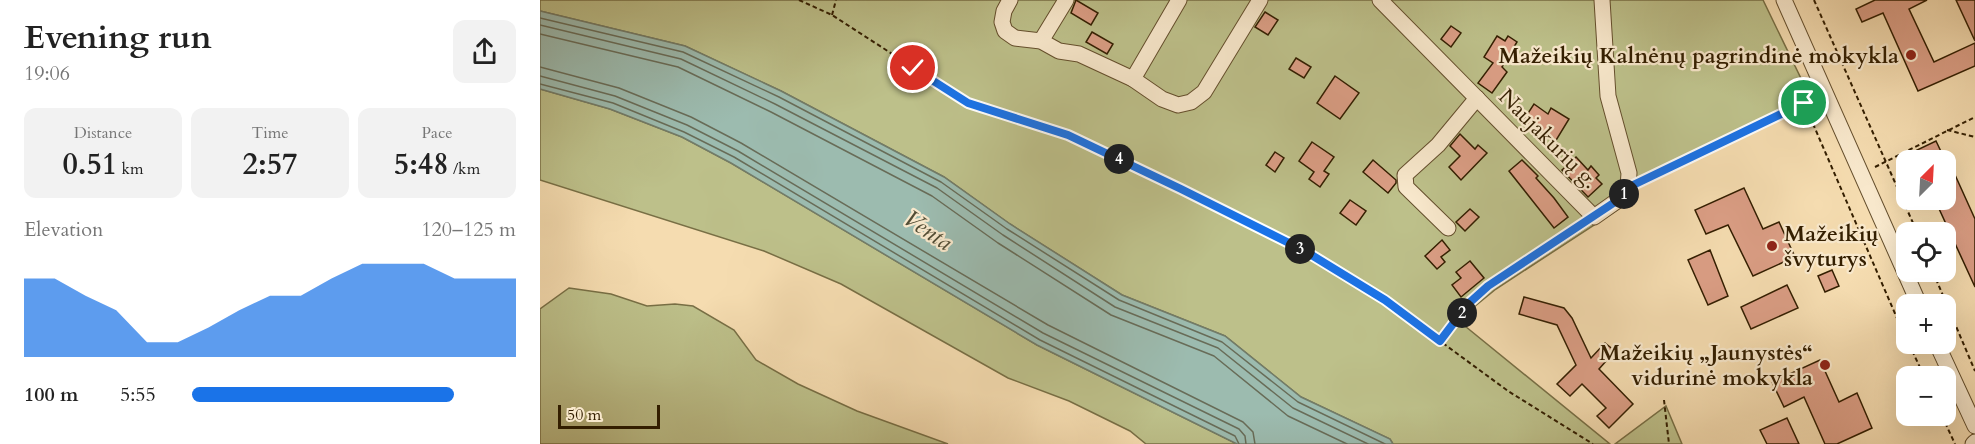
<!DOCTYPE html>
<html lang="en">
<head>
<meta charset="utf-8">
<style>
	:root { --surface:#fff; --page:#f2f2f2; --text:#222; --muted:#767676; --accent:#1a73e8 }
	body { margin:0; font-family:Cardo,serif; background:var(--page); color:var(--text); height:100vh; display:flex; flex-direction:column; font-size:22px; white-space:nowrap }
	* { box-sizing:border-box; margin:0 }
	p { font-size:20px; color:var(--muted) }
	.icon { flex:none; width:33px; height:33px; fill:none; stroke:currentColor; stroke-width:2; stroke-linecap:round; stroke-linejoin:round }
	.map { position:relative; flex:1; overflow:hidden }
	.drawer { display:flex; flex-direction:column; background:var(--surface); width:540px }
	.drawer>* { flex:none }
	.needle { width:39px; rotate:24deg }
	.fabs { position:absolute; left:1356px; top:150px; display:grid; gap:12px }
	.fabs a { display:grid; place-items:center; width:60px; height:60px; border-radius:12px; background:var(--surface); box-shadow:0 6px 24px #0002; font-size:30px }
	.scale { position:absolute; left:18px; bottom:15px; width:102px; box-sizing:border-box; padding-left:6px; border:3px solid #331e00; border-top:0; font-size:16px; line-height:21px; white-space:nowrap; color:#331e00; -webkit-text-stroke:4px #f8e8cc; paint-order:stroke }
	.pin { position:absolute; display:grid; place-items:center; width:51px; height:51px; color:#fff; margin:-26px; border:3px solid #fff; border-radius:50%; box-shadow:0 2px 6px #0007 }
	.km { position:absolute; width:30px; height:30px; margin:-15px; border-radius:50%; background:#222; color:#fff; font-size:16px; line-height:30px; text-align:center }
	.round { display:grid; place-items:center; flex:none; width:63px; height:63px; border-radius:12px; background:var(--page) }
	.headline { display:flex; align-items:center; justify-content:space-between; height:102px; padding:0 24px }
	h1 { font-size:33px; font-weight:800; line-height:45px }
	.metrics { display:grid; grid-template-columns:repeat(3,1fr); gap:9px; height:102px; padding:6px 24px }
	.metrics div { display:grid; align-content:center; border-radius:12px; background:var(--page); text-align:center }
	.metrics b { font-size:30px; font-weight:800 }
	.metrics small { font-size:16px; font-weight:400 }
	.metrics p { font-size:16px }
	.chart { height:168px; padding:12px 24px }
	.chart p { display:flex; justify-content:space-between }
	.chart svg { width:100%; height:108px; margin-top:6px; fill:var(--accent); opacity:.7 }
	ul { padding:0 24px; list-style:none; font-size:20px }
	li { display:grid; grid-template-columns:96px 72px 1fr; align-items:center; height:45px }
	li i { height:15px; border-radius:8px; background:var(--accent) }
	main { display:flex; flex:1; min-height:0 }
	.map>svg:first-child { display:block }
	.green { fill:#bdc08a; stroke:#786f45; stroke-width:1.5 }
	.water { fill:#9cbbaf; stroke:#727c69; stroke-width:1.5 }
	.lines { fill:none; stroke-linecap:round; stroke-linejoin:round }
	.shore { stroke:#686c58; stroke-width:1.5 }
	.building { fill:#db9e85; stroke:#331e00; stroke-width:1.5 }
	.lane-casing { stroke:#644e2c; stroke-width:10 }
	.street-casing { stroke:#644e2c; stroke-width:17 }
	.path { stroke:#331e00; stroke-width:2; stroke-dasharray:4.5 3; stroke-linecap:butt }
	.lane { stroke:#f8e8cc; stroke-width:8 }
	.street { stroke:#f8e8cc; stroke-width:15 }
	.route-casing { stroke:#fff; stroke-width:12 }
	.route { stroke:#1a73e8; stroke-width:8 }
	.poi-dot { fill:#8f2418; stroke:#f8e8cc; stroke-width:2 }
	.labels { text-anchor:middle; stroke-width:4.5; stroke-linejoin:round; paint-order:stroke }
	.poi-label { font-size:22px; font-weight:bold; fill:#331e00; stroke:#f8e8cc; text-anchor:end }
	.street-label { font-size:22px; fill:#331e00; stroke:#f8e8cc }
	.water-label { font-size:24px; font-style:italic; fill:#524d35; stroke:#f8e8cc }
</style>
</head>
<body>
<main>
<section class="drawer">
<div class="headline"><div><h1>Evening run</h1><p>19:06</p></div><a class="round"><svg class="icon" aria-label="share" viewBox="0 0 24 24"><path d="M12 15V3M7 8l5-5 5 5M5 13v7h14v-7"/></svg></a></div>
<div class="metrics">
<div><p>Distance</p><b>0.51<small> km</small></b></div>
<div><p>Time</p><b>2:57</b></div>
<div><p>Pace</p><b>5:48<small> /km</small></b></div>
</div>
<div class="chart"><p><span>Elevation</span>120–125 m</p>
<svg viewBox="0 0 160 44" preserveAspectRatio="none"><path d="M0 44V12L10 12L20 19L30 25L40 38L50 38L60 32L70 25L80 19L90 19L100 12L110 6L120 6L130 6L140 12L150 12L160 12V44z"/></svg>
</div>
<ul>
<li><b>100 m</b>5:55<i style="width:81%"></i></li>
</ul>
</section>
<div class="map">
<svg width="1435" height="444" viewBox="0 0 1435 444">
	<rect width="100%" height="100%" fill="#f5dcb0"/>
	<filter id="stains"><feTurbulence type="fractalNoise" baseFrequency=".00333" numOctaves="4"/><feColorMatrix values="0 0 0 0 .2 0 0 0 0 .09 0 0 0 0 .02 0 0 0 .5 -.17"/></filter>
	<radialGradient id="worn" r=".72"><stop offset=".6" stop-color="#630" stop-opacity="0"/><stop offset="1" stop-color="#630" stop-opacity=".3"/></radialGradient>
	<g class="green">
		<path d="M0 0H1223L1269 95 1100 178 1091 201 956 289 934 307 920 322 1070 444H853L850 439 761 397 685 336 582 295 470 224 404 177 241 91 145 46 0 11Z"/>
		<path d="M0 89 70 109 142 137 191 163 497 345 697 444H606L590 431 529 401 468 378 301 284 224 251 0 180Z"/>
		<path d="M29 288 71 294 107 306 135 304 153 306 194 330 216 360 258 384 317 411 408 444H0V309Z"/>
		<path d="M1126 406 1142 444H1075Z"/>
	</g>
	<path class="water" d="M0 11 145 46 241 91 404 177 470 224 582 295 685 336 761 397 850 439 853 444H697L497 345 191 163 142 137 70 109 0 89Z"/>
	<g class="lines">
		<g class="shore">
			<path d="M0 18 143 52 239 97 401 182 467 229 579 300 682 342 758 402 845 444"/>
			<path d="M0 25 141 59 235 104 397 188 463 235 575 307 678 348 753 408 828 444"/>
			<path d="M0 34 138 67 231 112 392 196 458 243 571 315 674 356 748 416 807 444"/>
			<path d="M0 67 79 88 151 117 201 143 508 325 703 422 713 432 715 444"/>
			<path d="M0 76 75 96 147 125 198 151 503 333 699 429 705 436 706 444"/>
			<path d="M0 84 73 103 144 132 194 157 500 340 695 436 699 444"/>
		</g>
	</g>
	<g class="building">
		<path d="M536 0 558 13 551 25 531 13Z"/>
		<path d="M1335 0H1387L1369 9 1394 62 1435 43V66L1378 91 1343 13 1322 22 1316 9Z"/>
		<path d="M1416 0H1435V41Z"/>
		<path d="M725 12 738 20 728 35 715 27Z"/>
		<path d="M911 26 921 33 911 47 901 39Z"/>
		<path d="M552 32 573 44 567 54 546 42Z"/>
		<path d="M957 36 965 41 968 36 977 42 962 67 967 72 952 93 938 83 953 63 944 57Z"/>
		<path d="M756 58 771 67 764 78 749 69Z"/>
		<path d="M795 76 819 93 800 119 777 103Z"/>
		<path d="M994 104 1008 114 1011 108 1029 119 1015 142 983 121Z"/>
		<path d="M920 134 935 149 938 145 947 153 921 180 909 167 920 156 910 146Z"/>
		<path d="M1396 141 1405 160H1382L1377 150Z"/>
		<path d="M772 142 794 157 784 171 789 174 780 187 769 179 774 172 759 161Z"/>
		<path d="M735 152 744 158 735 172 726 165Z"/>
		<path d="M1406 155 1435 219V287L1395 200H1406Z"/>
		<path d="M1036 157 1048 170 1051 166 1059 175 1056 178 1062 184 1048 197 1022 170Z"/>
		<path d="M833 160 856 180V183L848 193 823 172Z"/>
		<path d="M982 160 998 176 996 178 1014 198 1028 217 1014 228 969 171Z"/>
		<path d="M1204 188 1223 229 1239 222 1255 257 1213 276 1188 225 1166 234 1155 210Z"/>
		<path d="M810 200 826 211 816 225 800 213Z"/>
		<path d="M930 209 939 217 925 231 916 222Z"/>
		<path d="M902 240 910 250 901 257 905 262 897 269 885 256Z"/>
		<path d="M1170 250 1188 296 1168 305 1148 260Z"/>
		<path d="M930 261 944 278 921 297 912 285 921 278 916 272Z"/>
		<path d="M1292 270 1299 286 1285 292 1278 276Z"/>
		<path d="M1247 285 1258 308 1211 329 1201 307Z"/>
		<path d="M984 297 1024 308 1032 318 1051 358 1065 343 1075 351 1059 369 1093 404 1069 428 1057 416 1066 408 1042 384 1030 396 1017 384 1036 365 1017 325 979 314Z"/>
		<path d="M1280 360 1299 402 1317 393 1332 428 1297 444H1285L1264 397 1244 407 1232 382Z"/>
		<path d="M1247 418 1259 444H1227L1220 430Z"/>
	</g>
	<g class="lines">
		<defs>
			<path id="lane" d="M933 300 948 287 1054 217"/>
			<g id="street">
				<path d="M470 0 464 11 462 22 465 31 475 38 501 41 519 51 539 54 593 79 622 99 638 105 651 102 664 92 720 0"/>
				<path d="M840 0 1054 217 1081 198 1088 187 1089 173 1068 96 1062 0"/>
				<path d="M1244 0 1379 304"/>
				<path d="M501 41 526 0"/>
				<path d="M593 79 639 0"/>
				<path d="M908 228 866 187 865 175 898 145 937 98"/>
				<path d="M1397 344 1435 426"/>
				<path d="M1433 444 1435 442"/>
			</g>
		</defs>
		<use href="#lane" class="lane-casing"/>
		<use href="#street" class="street-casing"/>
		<g class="path">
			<path d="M259 0 292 15 428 103 528 136 641 189 765 251 845 300 900 341"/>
			<path d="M1274 0 1377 232"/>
			<path d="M292 15 296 0"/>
			<path d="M1407 130 1435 137"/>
			<path d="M1335 167 1435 117"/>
			<path d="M1102 181 1264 103 1366 339"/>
			<path d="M1393 272 1435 371"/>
			<path d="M925 308 900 341 968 391 1053 444"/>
			<path d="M1369 344 1384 376"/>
			<path d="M1124 400 1129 444"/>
			<path d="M1402 416 1415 444"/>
		</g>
		<use href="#lane" class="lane"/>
		<use href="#street" class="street"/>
	</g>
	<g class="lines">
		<defs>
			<path id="route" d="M373 68 428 103 528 135 641 189 765 251 845 300 900 341 928 304 948 286 1081 198 1089 187 1264 103"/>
		</defs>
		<use href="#route" class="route-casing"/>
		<use href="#route" class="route"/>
	</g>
	<g class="poi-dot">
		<circle cx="1371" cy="55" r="6"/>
		<circle cx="1232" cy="246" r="6"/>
		<circle cx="1285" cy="365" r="6"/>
	</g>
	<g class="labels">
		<g class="poi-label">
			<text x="1359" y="63">Mažeikių Kalnėnų pagrindinė mokykla</text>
			<text x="1244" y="241" text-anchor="start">Mažeikių<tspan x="1244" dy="25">švyturys</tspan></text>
			<text x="1273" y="360">Mažeikių „Jaunystės“<tspan x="1273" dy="25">vidurinė mokykla</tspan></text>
		</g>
		<g class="street-label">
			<text transform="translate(1009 138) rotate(45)" y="8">Naujakurių g.</text>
		</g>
		<g class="water-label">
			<text transform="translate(388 230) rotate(34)" y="8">Venta</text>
		</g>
	</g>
	<rect width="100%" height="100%" filter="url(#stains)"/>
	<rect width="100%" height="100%" fill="url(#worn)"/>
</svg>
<div class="fabs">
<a><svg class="needle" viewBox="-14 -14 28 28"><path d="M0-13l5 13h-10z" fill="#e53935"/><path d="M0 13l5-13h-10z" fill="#767676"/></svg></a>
<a><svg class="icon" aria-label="locate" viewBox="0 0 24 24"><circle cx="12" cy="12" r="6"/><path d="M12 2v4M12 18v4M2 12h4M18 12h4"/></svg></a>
<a>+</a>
<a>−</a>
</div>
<div class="scale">50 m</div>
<div class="pin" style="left:1264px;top:103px;background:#1e9e55"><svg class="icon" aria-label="arrive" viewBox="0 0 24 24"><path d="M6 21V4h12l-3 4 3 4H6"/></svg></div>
<div class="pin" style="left:373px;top:68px;background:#d93025"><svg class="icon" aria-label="check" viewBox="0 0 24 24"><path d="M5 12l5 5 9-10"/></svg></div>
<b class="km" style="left:1084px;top:194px">1</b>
<b class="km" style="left:922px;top:313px">2</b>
<b class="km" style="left:760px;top:249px">3</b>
<b class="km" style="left:579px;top:159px">4</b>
</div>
</main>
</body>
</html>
